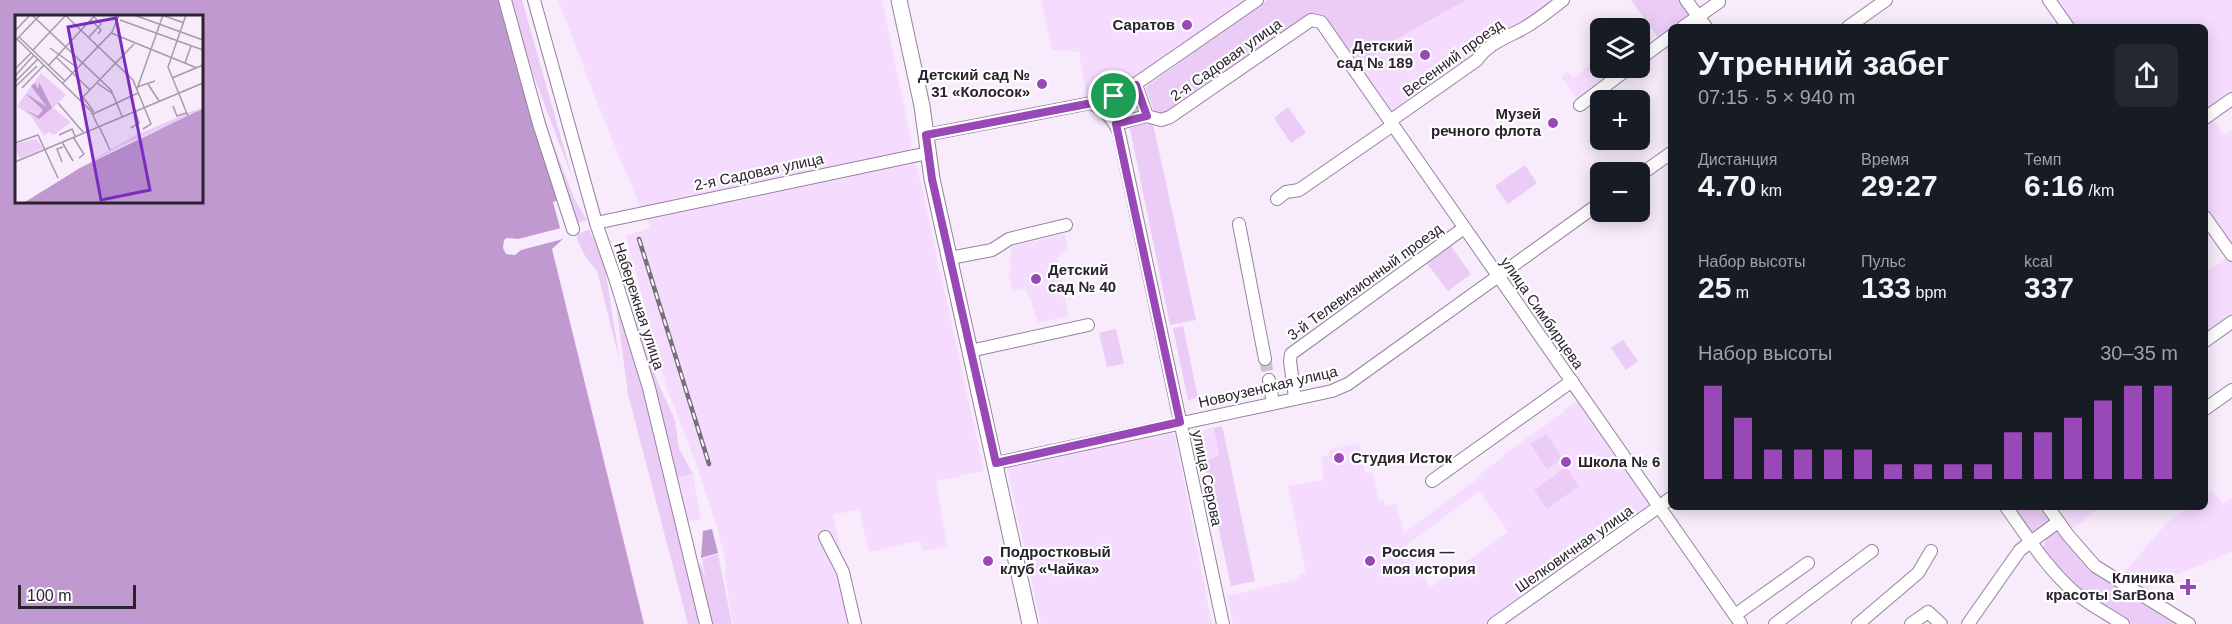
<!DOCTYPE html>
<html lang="ru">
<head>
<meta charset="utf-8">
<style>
	:root { --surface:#171b24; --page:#242831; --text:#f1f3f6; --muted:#9ea1a6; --accent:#9948b7 }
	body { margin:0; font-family:Arial,sans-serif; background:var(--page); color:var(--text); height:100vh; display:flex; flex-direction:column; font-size:22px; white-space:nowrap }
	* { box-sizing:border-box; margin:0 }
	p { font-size:20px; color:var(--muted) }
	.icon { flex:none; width:33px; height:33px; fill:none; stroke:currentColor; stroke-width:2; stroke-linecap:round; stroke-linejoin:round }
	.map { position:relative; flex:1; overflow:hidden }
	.sheet { position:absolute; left:1668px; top:24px; width:540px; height:486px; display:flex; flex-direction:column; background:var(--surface); border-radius:9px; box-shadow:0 3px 15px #0003 }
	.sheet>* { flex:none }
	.tools { position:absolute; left:1590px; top:18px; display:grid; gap:12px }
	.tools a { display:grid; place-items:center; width:60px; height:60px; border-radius:9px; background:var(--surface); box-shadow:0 3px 15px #0003; font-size:30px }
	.scale { position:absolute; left:18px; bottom:15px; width:118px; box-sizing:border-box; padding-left:6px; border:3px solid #2a232d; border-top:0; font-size:16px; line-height:21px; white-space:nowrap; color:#2a232d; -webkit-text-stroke:4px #fdfdfd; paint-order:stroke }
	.pin { position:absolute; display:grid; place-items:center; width:51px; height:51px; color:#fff; margin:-26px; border:3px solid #fff; border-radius:50%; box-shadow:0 2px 6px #0007 }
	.round { display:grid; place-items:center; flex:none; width:63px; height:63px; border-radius:9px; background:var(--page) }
	.summary { display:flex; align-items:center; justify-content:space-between; height:102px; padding:0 30px }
	h1 { font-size:33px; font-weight:700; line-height:45px }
	.stats { display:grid; grid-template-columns:repeat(3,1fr); gap:9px; height:102px; padding:6px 30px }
	.stats div { display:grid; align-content:center }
	.stats b { font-size:30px; font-weight:700 }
	.stats small { font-size:16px; font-weight:400 }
	.stats p { font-size:16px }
	.chart { height:168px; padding:12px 30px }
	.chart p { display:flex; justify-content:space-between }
	.chart svg { width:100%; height:108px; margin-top:6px; stroke:var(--accent); stroke-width:6 }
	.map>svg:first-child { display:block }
	.built { fill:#f5dcff; fill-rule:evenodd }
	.green { fill:#ebccf7 }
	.water { fill:#bf99cf; fill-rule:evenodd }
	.pier { fill:#f7ebfc }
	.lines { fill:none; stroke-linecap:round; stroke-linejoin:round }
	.minor-tunnel { stroke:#cec3d3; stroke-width:12; stroke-dasharray:12 6; stroke-linecap:butt }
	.minor-casing { stroke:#95839d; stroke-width:14 }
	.major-casing { stroke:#95839d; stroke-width:17 }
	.minor { stroke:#fff; stroke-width:12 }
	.major { stroke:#fff; stroke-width:15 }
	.rail-casing { stroke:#786f7b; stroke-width:4.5 }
	.rail { stroke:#fdfdfd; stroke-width:2; stroke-dasharray:7; stroke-linecap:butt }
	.route-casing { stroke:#fff; stroke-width:12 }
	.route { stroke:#9948b7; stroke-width:8 }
	.poi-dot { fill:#9948b7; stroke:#fdfdfd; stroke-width:2 }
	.labels { text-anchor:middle; stroke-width:4.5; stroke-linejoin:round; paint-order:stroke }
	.poi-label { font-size:15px; font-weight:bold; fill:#2a232d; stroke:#fdfdfd; text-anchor:end }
	.street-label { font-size:15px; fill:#2a232d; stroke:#fdfdfd }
	.inset-road { fill:none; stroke:#a59ba9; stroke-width:1.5 }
	.view { fill:#7b2cbf; fill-opacity:0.15; stroke:#7b2cbf; stroke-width:3 }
	.inset-edge { fill:none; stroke:#2a232d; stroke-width:3 }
</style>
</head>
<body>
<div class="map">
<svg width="2232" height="624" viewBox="0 0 2232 624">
	<rect width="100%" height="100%" fill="#f7ebfc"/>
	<g class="built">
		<path d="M558 0H882L912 144 910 149 907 152 640 207 597 102Z"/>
		<path d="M1041 0H1243L1244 2 1138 76 1107 88 1086 93 1079 52 1052 50Z"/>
		<path d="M1466 0H1558L1395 113 1389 112 1358 68 1388 44Z"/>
		<path d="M2055 0H2232V92L2205 111V27H2074Z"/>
		<path d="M1600 57V68H1619L1578 99 1561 77 1567 71 1573 78Z"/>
		<path d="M2212 118 2224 135 2231 131 2232 133V244L2205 206V123Z"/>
		<path d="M912 162 917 166 984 471 936 481 947 546 923 551 920 540 869 552 859 509 833 515 843 560 852 624H733L724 570 727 569 717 527 698 469 666 386 626 236 650 228 647 217Z"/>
		<path d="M1065 234 1069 251 1061 253 1057 258 1069 316 1038 323 1030 298 1024 288 1013 290 1008 271 1012 270 1009 256 1012 255 1011 247Z"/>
		<path d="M2228 257 2232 263V319L2205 338V273Z"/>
		<path d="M1579 399 1652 504 1649 509 1484 624H1233L1227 596 1299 579V575L1306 574 1288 486 1324 480 1321 457 1329 455V450L1359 443 1365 473 1373 472 1379 500 1384 499 1385 506 1396 503 1404 533 1481 476 1480 474 1503 457V455L1563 413V411ZM1479 491 1508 532 1431 587 1410 558 1407 545Z"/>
		<path d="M1214 428 1219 456 1204 460 1199 431Z"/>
		<path d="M1168 431 1175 436 1212 624H1041L1007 468 1011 465Z"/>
		<path d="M693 474 701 519 685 522 674 478Z"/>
		<path d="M2212 491 2223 504 2232 497V552L2170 577 2159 578 2145 592 2120 577 2167 523 2190 507H2205V496Z"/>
		<path d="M2063 507H2101L2070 530 2057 511Z"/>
	</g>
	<g class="green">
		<path d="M510 0H522L573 180 532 71Z"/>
		<path d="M1267 0H1466L1388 44 1358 68 1324 19 1317 14 1310 15 1167 114 1156 116 1146 89 1147 86Z"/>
		<path d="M1631 0H1682L1701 27H1671V56Z"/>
		<path d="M534 94 574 198 587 220 574 224Z"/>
		<path d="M1288 107 1306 133 1291 143 1274 118Z"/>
		<path d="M1146 124H1153L1196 320 1170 325 1130 128Z"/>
		<path d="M1525 165 1537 183 1508 204 1495 186Z"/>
		<path d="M589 230 603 256 620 362 597 271C587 261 579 247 576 234Z"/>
		<path d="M1450 245 1471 274 1448 291 1426 262Z"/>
		<path d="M612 274 641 376 701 624H688L628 394Z"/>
		<path d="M621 281 627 288 658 383 675 420 679 449 693 474 674 478Z"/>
		<path d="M1183 326 1198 398 1188 400 1173 328Z"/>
		<path d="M1116 329 1124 364 1107 367 1099 333Z"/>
		<path d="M1623 340 1638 361 1626 370 1611 348Z"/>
		<path d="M1222 426 1255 581 1231 586 1204 460 1219 456 1214 428Z"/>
		<path d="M1546 434 1563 458 1547 469 1530 444Z"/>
		<path d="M1566 467 1579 486 1547 509 1534 490Z"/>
		<path d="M2011 507H2043L2050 517 2049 520 2033 533 2030 532Z"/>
		<path d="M2055 530 2059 531 2181 624H2132L2093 601 2065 578 2043 549 2046 537Z"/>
		<path d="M718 554 732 624H710L698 565 701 564 706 581 702 559Z"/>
	</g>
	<g class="water">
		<path d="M0 0H502L558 200 553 202 563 239 552 249 644 624H0ZM16 16H201V201H16Z"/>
		<path d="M712 529 718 553 701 558 703 531Z"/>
	</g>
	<path class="pier" d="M561 228 563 239 521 250 515 255 506 254 503 248 504 240 507 238 518 239Z"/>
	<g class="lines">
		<path class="minor-tunnel" d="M1265 359 1269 380"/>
		<defs>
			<g id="minor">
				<path d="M505 0 539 124 573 229"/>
				<path d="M534 0 596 223 615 278 649 388 706 624"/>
				<path d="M1686 0 1706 27"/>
				<path d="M2049 0 2068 27"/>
				<path d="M1683 27 1719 2"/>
				<path d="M1848 27 1886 0"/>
				<path d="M1640 59 1671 36"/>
				<path d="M1136 85 1147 116"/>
				<path d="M1091 103C1105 110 1114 119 1119 133L1223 624"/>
				<path d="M1580 105 1629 68"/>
				<path d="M2205 118 2232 99"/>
				<path d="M1390 121 1477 60C1488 43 1508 37 1524 28 1538 20 1551 9 1563 0"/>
				<path d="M1116 124 1147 116 1161 120 1170 117 1311 20 1321 22 1741 624"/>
				<path d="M926 135 1091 103 1124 92 1257 0"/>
				<path d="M1640 175 1671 153"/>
				<path d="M1277 199 1286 192 1299 190 1393 125"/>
				<path d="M2205 217 2232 255"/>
				<path d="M596 223 928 153"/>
				<path d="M1239 224 1265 359"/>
				<path d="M950 258 992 250 1009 239 1066 225"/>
				<path d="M2205 341 2232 322"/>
				<path d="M970 351 1088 325"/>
				<path d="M1269 380 1273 403"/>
				<path d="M1295 398 1290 361 1291 354 1464 228"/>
				<path d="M2205 409 2232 390"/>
				<path d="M996 463 1332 391 1348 384 1600 203"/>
				<path d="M1432 481 1572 381"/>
				<path d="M2006 507C2027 536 2046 567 2073 591 2088 604 2106 613 2123 624"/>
				<path d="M2048 507 2068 535 2095 566 2189 624"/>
				<path d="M825 537 843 572 855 624"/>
				<path d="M1735 615 1808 563"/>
				<path d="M1494 624 1671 498"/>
				<path d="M1775 624 1872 551"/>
				<path d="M1858 624 1918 573 1931 551"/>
				<path d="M1911 624 1928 612 1941 624"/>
				<path d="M1968 624 2020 550 2058 522"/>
			</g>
			<path id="major" d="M899 0 922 106 932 179 1030 624"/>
		</defs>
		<use href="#minor" class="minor-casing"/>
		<use href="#major" class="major-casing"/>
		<use href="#minor" class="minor"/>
		<use href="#major" class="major"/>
		<defs>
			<path id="rail" d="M639 239 709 464"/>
		</defs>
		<use href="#rail" class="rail-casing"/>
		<use href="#rail" class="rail"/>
	</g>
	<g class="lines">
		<defs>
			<path id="route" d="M1136 85 1147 116 1116 124 1180 422 996 463 932 179 926 135 1092 103 1124 92Z"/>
		</defs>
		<use href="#route" class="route-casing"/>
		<use href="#route" class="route"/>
	</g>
	<g class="poi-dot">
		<circle cx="1187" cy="25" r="6"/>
		<circle cx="1425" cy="55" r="6"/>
		<circle cx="1042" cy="84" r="6"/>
		<circle cx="1553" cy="123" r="6"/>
		<circle cx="1036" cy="279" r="6"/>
		<circle cx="1339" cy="458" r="6"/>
		<circle cx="1566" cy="462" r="6"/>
		<circle cx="988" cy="561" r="6"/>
		<circle cx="1370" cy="561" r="6"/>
		<path d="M2185 578h6v6h6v6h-6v6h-6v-6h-6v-6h6z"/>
	</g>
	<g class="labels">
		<g class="poi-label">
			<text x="1175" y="30">Саратов</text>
			<text x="1413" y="51">Детский<tspan x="1413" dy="17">сад № 189</tspan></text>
			<text x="1030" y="80">Детский сад №<tspan x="1030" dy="17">31 «Колосок»</tspan></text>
			<text x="1541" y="119">Музей<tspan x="1541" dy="17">речного флота</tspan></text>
			<text x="1048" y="275" text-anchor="start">Детский<tspan x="1048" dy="17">сад № 40</tspan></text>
			<text x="1351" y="463" text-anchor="start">Студия Исток</text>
			<text x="1578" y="467" text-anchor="start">Школа № 6</text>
			<text x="1000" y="557" text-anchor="start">Подростковый<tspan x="1000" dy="17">клуб «Чайка»</tspan></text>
			<text x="1382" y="557" text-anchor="start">Россия —<tspan x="1382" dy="17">моя история</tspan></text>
			<text x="2174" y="583">Клиника<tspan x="2174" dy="17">красоты SarBona</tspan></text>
		</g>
		<g class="street-label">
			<text transform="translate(1453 58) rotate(-36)" y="5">Весенний проезд</text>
			<text transform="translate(1226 60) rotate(-35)" y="5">2-я Садовая улица</text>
			<text transform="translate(759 172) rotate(-12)" y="5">2-я Садовая улица</text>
			<text transform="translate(1365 282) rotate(-36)" y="5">3-й Телевизионный проезд</text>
			<text transform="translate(639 306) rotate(72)" y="5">Набережная улица</text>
			<text transform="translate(1542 313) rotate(55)" y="5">улица Симбирцева</text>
			<text transform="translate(1268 387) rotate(-13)" y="5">Новоузенская улица</text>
			<text transform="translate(1207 478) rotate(78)" y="5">улица Серова</text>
			<text transform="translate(1574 549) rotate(-35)" y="5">Шелковичная улица</text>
		</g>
	</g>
	<g transform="translate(15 15)">
		<rect width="188" height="188" fill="#f7ebfc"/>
		<path d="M26 58 51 80 38 93 56 107 39 120 34 117 29 121 16 101 2 91ZM187 92 174 102 105 131 48 163 119 121ZM21 124 28 133 4 144 0 129Z" fill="#ebccf7"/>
		<path d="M24 67 37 93 24 104 11 95 23 101 28 95 10 78 32 92 16 71 20 68 23 74ZM187 94V187H10L65 153Z" fill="#bf99cf"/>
		<path class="inset-road" d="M17 0 96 75 107 101M50 0 118 65 136 109 128 114M119 0 188 25M147 0 169 8M171 0 153 52 173 101M76 5 86 15 83 19M105 5 188 35M0 16 15 0M96 18 182 53M4 22 50 66M73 23 86 9 79 2M2 24 76 96 83 111M0 26 25 0M35 33 60 51M18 35 51 0M41 42 75 75M170 48 176 31M34 50 80 0M0 54 16 38M0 61 19 40M157 63 188 50M0 67 23 44M48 68 97 17 104 0M82 68 98 79M133 69 144 86M0 72 22 51M122 72 140 66M7 73 29 50M122 74 148 0M43 88 68 117M158 91 162 101 171 98M79 97 68 82 119 29M78 99 123 78M84 111 95 135M116 113 124 108 120 95M44 120 57 114 60 121M58 122 69 139 64 143M47 127 58 146M0 128 23 120 43 163M0 147 188 68M47 147 42 134 48 132"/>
		<path class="view" d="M101 3 135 175 86 185 53 12Z"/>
		<rect width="188" height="188" class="inset-edge"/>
	</g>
</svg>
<div class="tools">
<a><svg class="icon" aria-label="layers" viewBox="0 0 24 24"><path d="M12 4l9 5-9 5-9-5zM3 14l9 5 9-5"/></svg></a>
<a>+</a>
<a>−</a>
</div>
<div class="scale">100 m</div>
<div class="pin" style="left:1114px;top:96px;background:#1e9e55"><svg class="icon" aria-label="arrive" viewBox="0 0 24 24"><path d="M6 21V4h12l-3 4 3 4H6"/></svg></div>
<section class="sheet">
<div class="summary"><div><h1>Утренний забег</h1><p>07:15 · 5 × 940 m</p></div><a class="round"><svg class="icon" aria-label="share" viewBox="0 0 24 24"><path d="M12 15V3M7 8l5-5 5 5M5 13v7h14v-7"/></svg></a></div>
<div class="stats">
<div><p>Дистанция</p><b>4.70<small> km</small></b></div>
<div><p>Время</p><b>29:27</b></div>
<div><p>Темп</p><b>6:16<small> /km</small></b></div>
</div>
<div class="stats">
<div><p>Набор высоты</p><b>25<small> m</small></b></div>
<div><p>Пульс</p><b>133<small> bpm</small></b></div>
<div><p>kcal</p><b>337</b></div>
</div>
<div class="chart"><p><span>Набор высоты</span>30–35 m</p>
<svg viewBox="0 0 160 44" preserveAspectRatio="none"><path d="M5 44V6M15 44V19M25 44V32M35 44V32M45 44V32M55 44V32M65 44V38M75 44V38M85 44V38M95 44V38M105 44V25M115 44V25M125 44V19M135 44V12M145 44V6M155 44V6"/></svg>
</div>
</section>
</div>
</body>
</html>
